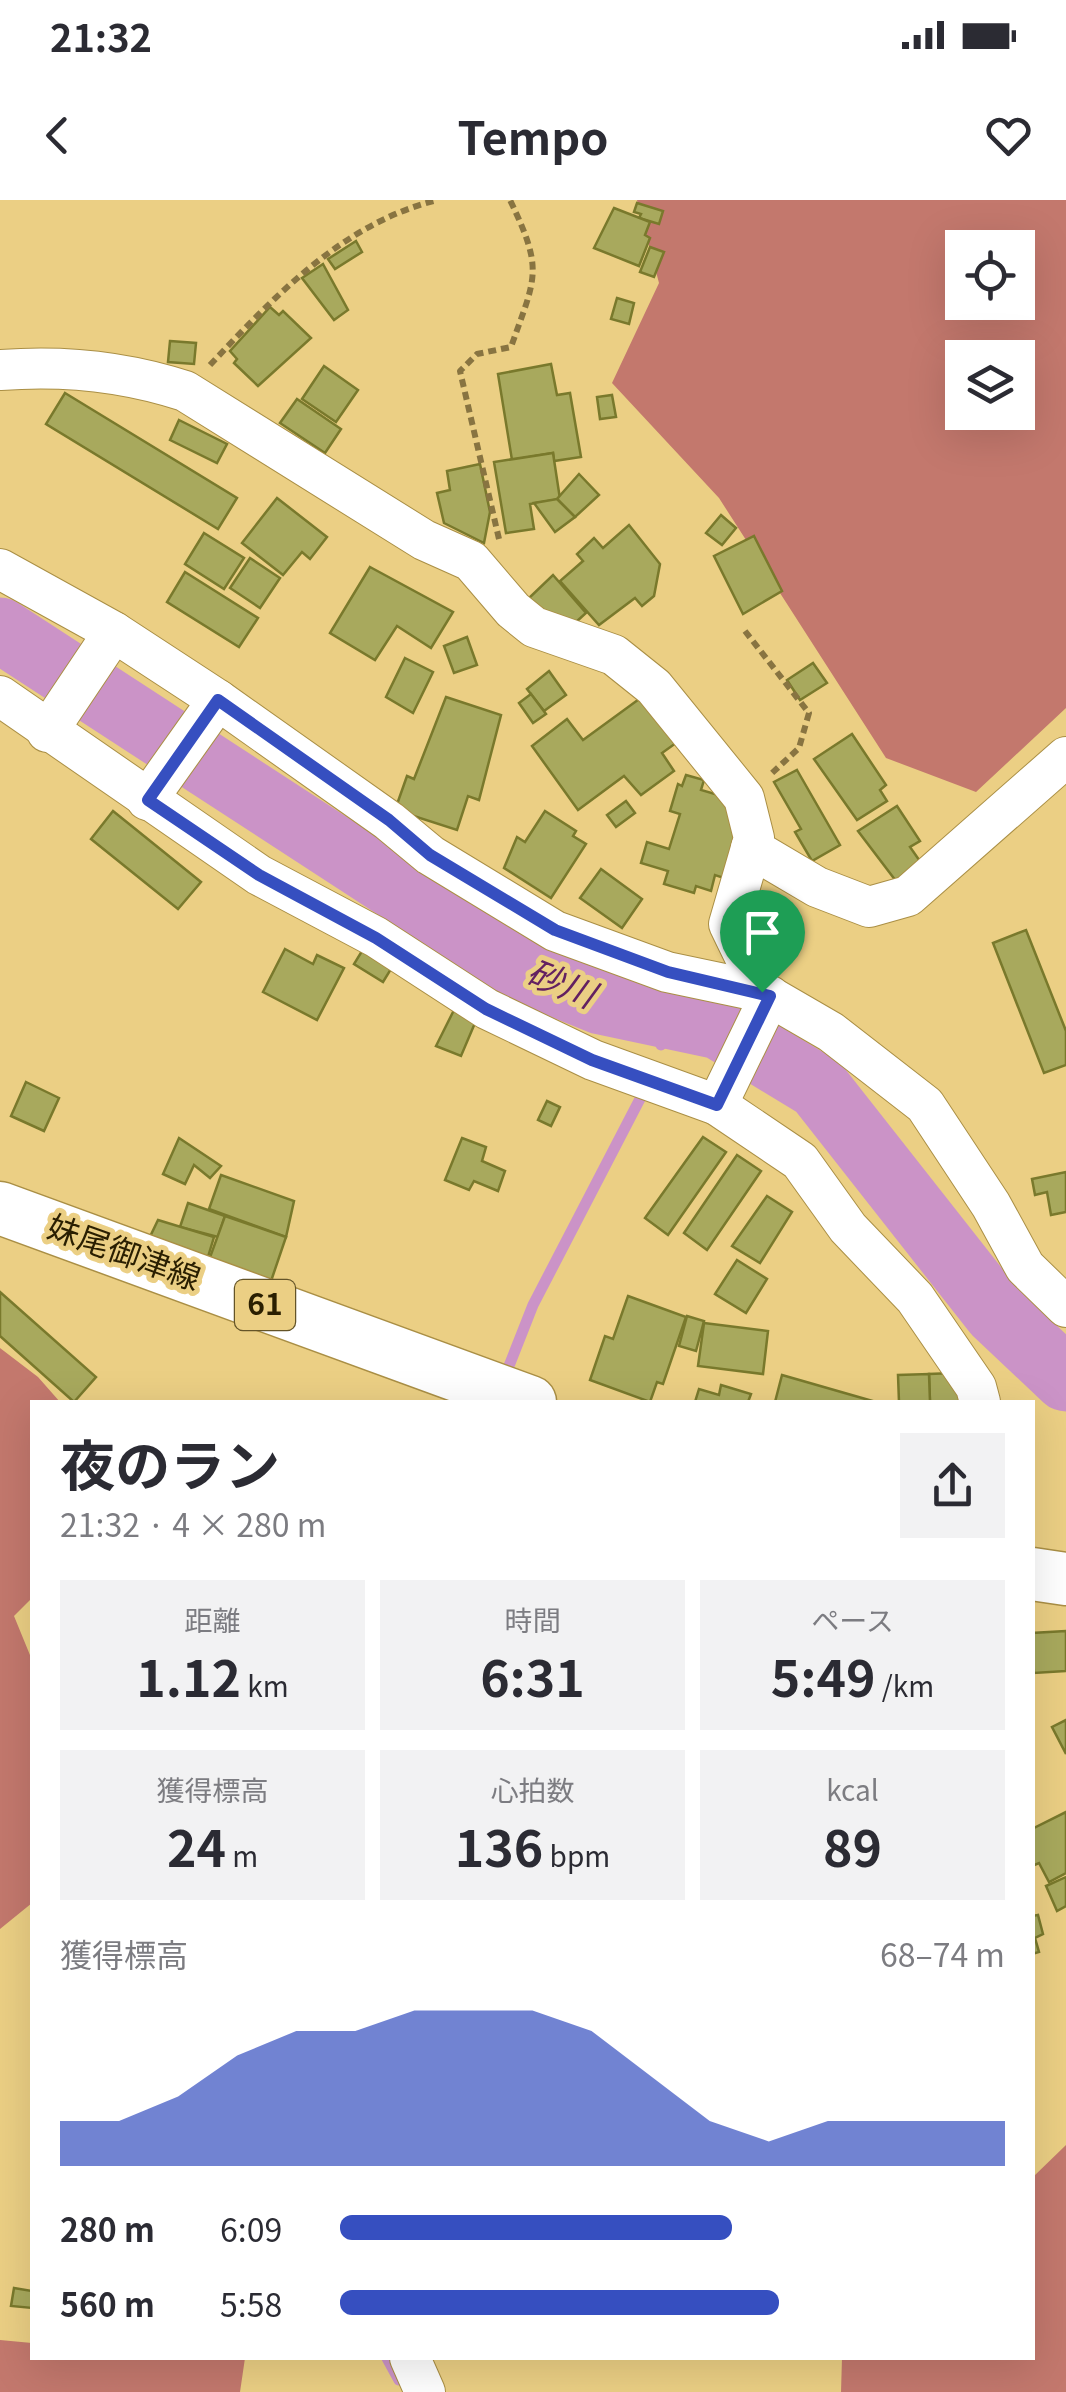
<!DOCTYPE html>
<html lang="ja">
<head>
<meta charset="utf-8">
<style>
	:root { --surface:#fff; --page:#f2f2f3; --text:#2b2b33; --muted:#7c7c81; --accent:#364fc0 }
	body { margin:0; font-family:Georgia,"Noto Sans JP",serif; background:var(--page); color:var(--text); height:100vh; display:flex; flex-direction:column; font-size:38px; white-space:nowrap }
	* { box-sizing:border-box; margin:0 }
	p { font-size:32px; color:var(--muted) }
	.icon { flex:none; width:55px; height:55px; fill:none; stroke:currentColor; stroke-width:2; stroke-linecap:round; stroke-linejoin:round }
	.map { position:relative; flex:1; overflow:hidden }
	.panel { position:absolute; left:30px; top:1200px; width:1005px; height:960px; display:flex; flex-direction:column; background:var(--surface); border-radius:0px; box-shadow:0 10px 40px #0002 }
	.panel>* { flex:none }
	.buttons { position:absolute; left:945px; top:30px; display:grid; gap:20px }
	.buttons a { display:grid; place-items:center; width:90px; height:90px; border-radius:0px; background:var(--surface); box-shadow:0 10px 40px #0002; font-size:50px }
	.pin { position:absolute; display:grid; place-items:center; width:85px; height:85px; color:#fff; margin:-102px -42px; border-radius:50% 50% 50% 0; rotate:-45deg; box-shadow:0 0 10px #0007 }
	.pin .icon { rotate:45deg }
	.round { display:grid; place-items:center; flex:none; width:105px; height:105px; border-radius:0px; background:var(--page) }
	.headline { display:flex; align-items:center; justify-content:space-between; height:170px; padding:0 30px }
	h1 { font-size:55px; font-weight:700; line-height:75px }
	.metrics { display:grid; grid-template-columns:repeat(3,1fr); gap:15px; height:170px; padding:10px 30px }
	.metrics div { display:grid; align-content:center; border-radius:0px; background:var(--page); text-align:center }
	.metrics b { font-size:50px; font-weight:700 }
	.metrics small { font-size:28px; font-weight:400 }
	.metrics p { font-size:28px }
	.chart { height:280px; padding:20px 30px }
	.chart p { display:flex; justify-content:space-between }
	.chart svg { width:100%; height:180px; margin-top:10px; fill:var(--accent); opacity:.7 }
	ul { padding:0 30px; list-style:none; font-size:32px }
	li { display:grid; grid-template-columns:160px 120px 1fr; align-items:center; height:75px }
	li i { height:25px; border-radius:12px; background:var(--accent) }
	.status { display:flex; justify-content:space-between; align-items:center; height:70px; padding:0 50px; background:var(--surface); direction:ltr }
	.status svg { height:28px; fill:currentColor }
	header { display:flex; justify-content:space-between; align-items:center; height:130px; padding:0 30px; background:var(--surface); font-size:45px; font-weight:700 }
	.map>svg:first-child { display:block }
	.forest { fill:#c3786d; fill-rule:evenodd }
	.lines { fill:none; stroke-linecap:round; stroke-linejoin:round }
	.stream { stroke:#cb93c7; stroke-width:11 }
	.river { stroke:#cb93c7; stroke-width:65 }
	.building { fill:#a8a95d; stroke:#79792c; stroke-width:2.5 }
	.minor-casing { stroke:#aa8f45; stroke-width:42 }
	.major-casing { stroke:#aa8f45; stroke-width:55 }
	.path { stroke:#887441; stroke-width:6; stroke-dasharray:8 5; stroke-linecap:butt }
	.minor { stroke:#fff; stroke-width:40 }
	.major { stroke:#fff; stroke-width:52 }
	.route-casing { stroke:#fff; stroke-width:20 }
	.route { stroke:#364fc0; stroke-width:12 }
	.labels { text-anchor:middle; stroke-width:10; stroke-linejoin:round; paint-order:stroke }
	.shield { fill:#ebcf84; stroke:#645428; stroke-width:2.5 }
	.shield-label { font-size:30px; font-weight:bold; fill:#2a1f01 }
	.street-label { font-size:32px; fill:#2a1f01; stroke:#ebcf84 }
	.water-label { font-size:35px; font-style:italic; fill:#632161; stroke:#ebcf84 }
</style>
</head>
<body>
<div class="status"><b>21:32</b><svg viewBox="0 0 49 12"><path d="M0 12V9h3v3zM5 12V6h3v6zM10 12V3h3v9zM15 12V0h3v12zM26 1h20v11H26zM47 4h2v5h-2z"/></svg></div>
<header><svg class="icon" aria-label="back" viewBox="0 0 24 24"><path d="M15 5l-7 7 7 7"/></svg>Tempo<svg class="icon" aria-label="heart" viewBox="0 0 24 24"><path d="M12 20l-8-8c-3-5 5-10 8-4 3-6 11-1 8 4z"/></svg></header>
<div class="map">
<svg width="1066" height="2192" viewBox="0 0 1066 2192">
	<rect width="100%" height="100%" fill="#ebcf84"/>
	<g class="forest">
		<path d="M637 0H1066V508L976 592 886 558 719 298 612 183 659 83ZM962 48H1018V102H962ZM962 158H1018V212H962Z"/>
		<path d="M0 1148 38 1177 60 1202H32V1398L14 1416 32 1460V1703L0 1729Z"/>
		<path d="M1066 1945V2192H841L842 2158H1032L1033 1977Z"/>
		<path d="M0 2140 32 2143V2158H245L240 2192H0Z"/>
	</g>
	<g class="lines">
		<g class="stream">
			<path d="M661 845 672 817"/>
			<path d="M507 1171 533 1105 642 895"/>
			<path d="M387 2158 399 2180"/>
		</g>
		<path class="river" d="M0 430 524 771 601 802 719 827 818 887 995 1112 1066 1179"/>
	</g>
	<g class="building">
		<path d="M637 3 663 11 659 24 639 18 641 14 634 12Z"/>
		<path d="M614 8 650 22 645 35 650 38 639 66 594 48Z"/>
		<path d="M356 41 362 52 335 69 328 59Z"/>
		<path d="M650 47 664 52 654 77 640 72Z"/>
		<path d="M323 64 348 110 334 120 302 78Z"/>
		<path d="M617 98 634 103 629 124 611 119Z"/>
		<path d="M270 107 279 115 283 111 311 138 258 186 234 163 237 159 230 151Z"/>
		<path d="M170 141 196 143 194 164 168 162Z"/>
		<path d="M551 164 557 195 570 193 581 257 554 261 553 253 512 260 498 174Z"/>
		<path d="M324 166 358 190 336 222 302 199Z"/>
		<path d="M65 193 237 298 218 329 46 224Z"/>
		<path d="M612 195 616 217 600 219 597 197Z"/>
		<path d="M297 199 341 229 325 253 280 223Z"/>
		<path d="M179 220 227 244 217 263 170 240Z"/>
		<path d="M553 253 560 299 530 304 534 329 506 333 494 262Z"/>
		<path d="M480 264 490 312 484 343 444 323 437 293 450 290 447 271Z"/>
		<path d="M579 274 599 295 575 317 557 299Z"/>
		<path d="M277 298 327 337 310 359 302 352 283 375 242 343Z"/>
		<path d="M557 299 575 317 555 332 534 303Z"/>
		<path d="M721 315 736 328 722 345 706 333Z"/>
		<path d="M629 325 660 364 654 396 642 406 635 398 599 425 560 381 583 361 577 354 594 338 603 348Z"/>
		<path d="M204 333 244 358 224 389 185 364Z"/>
		<path d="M754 336 782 391 743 414 714 356Z"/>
		<path d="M250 358 280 378 260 408 230 388Z"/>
		<path d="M370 367 453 412 431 448 397 426 375 460 330 433Z"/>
		<path d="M185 372 258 418 239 447 167 402Z"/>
		<path d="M553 375 586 413 576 422 545 414 528 399Z"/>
		<path d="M467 437 477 465 454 473 444 446Z"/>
		<path d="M405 458 433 472 413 513 386 497Z"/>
		<path d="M813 463 827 483 800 500 787 480Z"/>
		<path d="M549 471 566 495 544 511 527 489Z"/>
		<path d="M531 494 546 514 533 523 519 503Z"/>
		<path d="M646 494 676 543 662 553 674 571 641 595 624 576 578 610 532 546 567 519 583 540Z"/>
		<path d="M446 497 501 515 479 600 468 596 457 630 395 610 407 576 414 579Z"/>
		<path d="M852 534 886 585 880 590 887 601 857 620 814 559Z"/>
		<path d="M797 570 840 645 812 661 795 632 801 629 774 582Z"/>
		<path d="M686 575 704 580 701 590 732 599 741 646 730 680 715 675 711 691 696 686 694 693 664 684 668 671 641 663 647 642 669 649 680 614 670 611 678 584 682 586Z"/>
		<path d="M626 601 635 613 616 627 607 615Z"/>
		<path d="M897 606 920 641 910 647 924 667 899 685 858 631Z"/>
		<path d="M113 611 201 682 178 709 91 639Z"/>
		<path d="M545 611 576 631 573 636 586 644 551 698 504 668 517 637 525 642Z"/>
		<path d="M601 669 642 699 622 728 580 698Z"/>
		<path d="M1026 730 1066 831V865L1044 873 993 743Z"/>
		<path d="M285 749 313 764 317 755 344 768 317 820 263 792Z"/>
		<path d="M362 751 391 769 383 782 354 764Z"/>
		<path d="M454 810 475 823 461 856 436 846Z"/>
		<path d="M26 882 59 898 44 931 11 916Z"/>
		<path d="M547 901 560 907 551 926 538 920Z"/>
		<path d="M703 937 726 952 668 1035 645 1018Z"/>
		<path d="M179 938 221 966 210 978 194 965 185 984 163 974Z"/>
		<path d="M462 938 486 947 482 961 505 971 498 991 474 981 469 990 445 980Z"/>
		<path d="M737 955 761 971 707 1050 684 1033Z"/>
		<path d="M1066 972V1012L1051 1015 1047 992 1035 995 1032 979Z"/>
		<path d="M221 975 294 1001 286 1037 209 1009Z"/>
		<path d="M767 996 792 1012 760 1063 732 1046Z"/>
		<path d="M188 1003 225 1016 218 1037 180 1027Z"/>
		<path d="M225 1016 286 1037 269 1087 209 1060Z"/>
		<path d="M158 1020 214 1037 207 1060 147 1043Z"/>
		<path d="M737 1060 767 1079 746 1113 715 1094Z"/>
		<path d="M0 1092 96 1177 74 1202 0 1136Z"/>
		<path d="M628 1096 686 1117 663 1184 657 1182 650 1202 590 1180 605 1136 613 1139Z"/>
		<path d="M687 1116 704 1121 696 1151 679 1146Z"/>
		<path d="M704 1123 768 1131 763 1174 698 1166Z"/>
		<path d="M954 1173 967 1202H930L929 1174Z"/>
		<path d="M929 1174 930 1202H899L898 1175Z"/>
		<path d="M782 1175 876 1202H775Z"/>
		<path d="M721 1185 751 1194 748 1202H695L699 1189 719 1195Z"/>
		<path d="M1066 1431V1471L1034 1473 1032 1433Z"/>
		<path d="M1066 1520V1554L1052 1527Z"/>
		<path d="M1066 1612V1673L1049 1682 1039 1663 1032 1666V1629Z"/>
		<path d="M1066 1677V1706L1057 1711 1046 1686Z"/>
		<path d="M1038 1715 1043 1734 1035 1738 1039 1752 1032 1754V1716Z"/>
		<path d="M14 2088 32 2091V2108L11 2106Z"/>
	</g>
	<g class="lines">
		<defs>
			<g id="minor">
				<path d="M0 170C64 165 124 171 185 191L424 340 471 361 513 410 534 427 614 455 654 487 744 598 754 638 729 724 762 792"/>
				<path d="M0 369 114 432 218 500 389 621 430 655 555 731 667 772 762 792 831 832 925 905 991 1005 1025 1067 1066 1107"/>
				<path d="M0 496 259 675 376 737 487 809 593 860 717 905 800 961 848 1028 915 1098 976 1187 980 1202"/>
				<path d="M47 532 114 432"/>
				<path d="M147 600 218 500"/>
				<path d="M751 648 817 687 869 707 908 696 1066 557"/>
				<path d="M717 905 770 796"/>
				<path d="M410 2158 425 2192"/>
			</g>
			<g id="major">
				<path d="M0 1008 530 1202"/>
				<path d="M1032 1374 1066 1379"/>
			</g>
		</defs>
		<use href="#minor" class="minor-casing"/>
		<use href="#major" class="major-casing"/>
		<g class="path">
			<path d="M210 165C274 97 344 22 438 0"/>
			<path d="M499 339 460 171 477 154 511 147C536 76 544 71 510 0"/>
			<path d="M745 431 809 513 799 548 771 574"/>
		</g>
		<use href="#minor" class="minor"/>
		<use href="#major" class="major"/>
	</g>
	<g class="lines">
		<defs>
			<path id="route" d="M218 500 389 620 430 655 555 730 668 772 770 796 717 905 592 860 486 809 376 738 259 675 148 600Z"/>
		</defs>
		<use href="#route" class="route-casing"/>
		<use href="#route" class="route"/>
	</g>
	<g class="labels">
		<rect class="shield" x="235" y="1080" width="60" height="50" rx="8"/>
		<g class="shield-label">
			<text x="265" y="1115">61</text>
		</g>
		<g class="street-label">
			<text transform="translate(124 1053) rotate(20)" y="11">妹尾御津線</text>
		</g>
		<g class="water-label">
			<text transform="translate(561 784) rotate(22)" y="12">砂川</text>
		</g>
	</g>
</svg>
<div class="buttons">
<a><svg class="icon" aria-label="locate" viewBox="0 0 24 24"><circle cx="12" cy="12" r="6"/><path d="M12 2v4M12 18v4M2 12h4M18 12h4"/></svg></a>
<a><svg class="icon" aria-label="layers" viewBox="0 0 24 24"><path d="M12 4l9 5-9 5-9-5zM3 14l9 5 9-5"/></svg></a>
</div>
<div class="pin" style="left:762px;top:792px;background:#1e9e55"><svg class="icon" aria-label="arrive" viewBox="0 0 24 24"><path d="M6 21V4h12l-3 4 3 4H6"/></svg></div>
<section class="panel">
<div class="headline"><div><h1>夜のラン</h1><p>21:32 · 4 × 280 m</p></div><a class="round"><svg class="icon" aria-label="share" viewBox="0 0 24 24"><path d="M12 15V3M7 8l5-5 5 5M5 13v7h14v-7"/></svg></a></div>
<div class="metrics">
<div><p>距離</p><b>1.12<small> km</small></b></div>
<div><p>時間</p><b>6:31</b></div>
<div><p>ペース</p><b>5:49<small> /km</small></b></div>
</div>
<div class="metrics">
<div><p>獲得標高</p><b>24<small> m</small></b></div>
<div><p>心拍数</p><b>136<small> bpm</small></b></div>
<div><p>kcal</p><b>89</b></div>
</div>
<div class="chart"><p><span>獲得標高</span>68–74 m</p>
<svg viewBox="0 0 160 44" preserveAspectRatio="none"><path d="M0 44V33L10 33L20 27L30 17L40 11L50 11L60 6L70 6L80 6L90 11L100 22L110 33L120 38L130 33L140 33L150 33L160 33V44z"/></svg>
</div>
<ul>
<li><b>280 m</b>6:09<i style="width:59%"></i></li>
<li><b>560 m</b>5:58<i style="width:66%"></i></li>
</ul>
</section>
</div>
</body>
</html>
